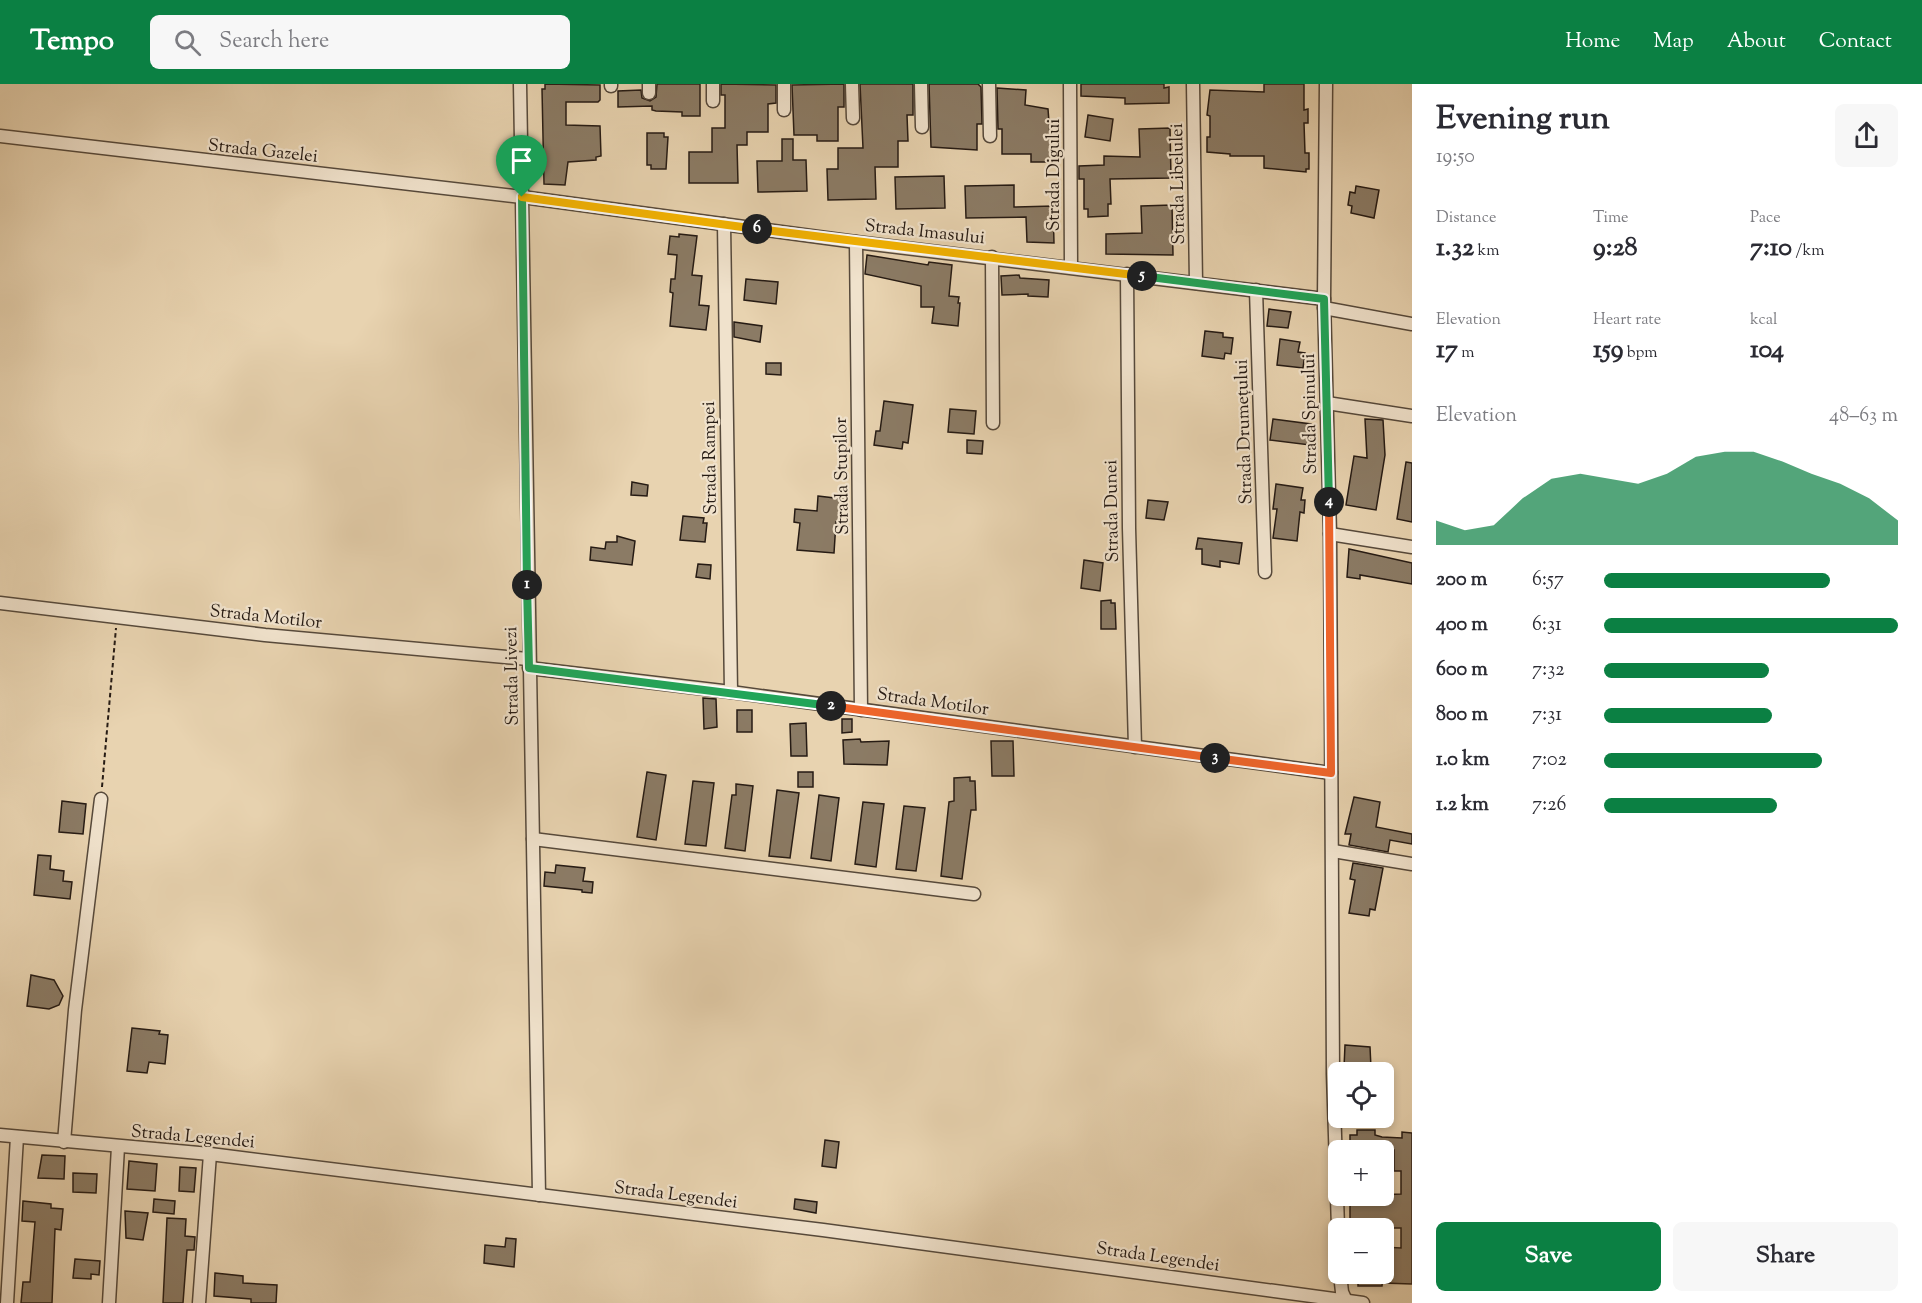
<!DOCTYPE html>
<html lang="en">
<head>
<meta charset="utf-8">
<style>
	:root { --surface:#fff; --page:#f7f7f7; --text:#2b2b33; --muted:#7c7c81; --accent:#0b8043 }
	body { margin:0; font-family:"Sorts Mill Goudy",serif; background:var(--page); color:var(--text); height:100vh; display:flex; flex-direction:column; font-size:22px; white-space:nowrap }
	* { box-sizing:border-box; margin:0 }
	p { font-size:20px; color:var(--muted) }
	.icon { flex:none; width:33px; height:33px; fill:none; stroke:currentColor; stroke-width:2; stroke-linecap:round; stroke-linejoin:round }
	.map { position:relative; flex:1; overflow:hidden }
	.sheet { display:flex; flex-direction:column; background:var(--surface); width:510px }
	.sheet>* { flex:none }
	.tools { position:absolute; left:1328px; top:978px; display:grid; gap:12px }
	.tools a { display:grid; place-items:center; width:66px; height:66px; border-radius:9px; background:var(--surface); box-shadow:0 3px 9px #0003; font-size:30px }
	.pin { position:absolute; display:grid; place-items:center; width:51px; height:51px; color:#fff; margin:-62px -26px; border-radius:50% 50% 50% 0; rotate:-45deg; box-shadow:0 0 6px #0007 }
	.pin .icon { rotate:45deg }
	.km { position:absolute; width:30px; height:30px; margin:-15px; border-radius:50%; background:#222; color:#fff; font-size:16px; line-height:30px; text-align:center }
	.round { display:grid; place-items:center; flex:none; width:63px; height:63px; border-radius:9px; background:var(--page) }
	.head { display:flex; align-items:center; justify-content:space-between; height:102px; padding:0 24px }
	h1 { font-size:33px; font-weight:700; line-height:45px }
	.stats { display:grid; grid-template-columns:repeat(3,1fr); gap:9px; height:102px; padding:6px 24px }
	.stats div { display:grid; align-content:center }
	.stats b { font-size:26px; font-weight:700 }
	.stats small { font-size:16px; font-weight:400 }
	.stats p { font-size:16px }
	.chart { height:168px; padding:12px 24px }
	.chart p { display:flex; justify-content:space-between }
	.chart svg { width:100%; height:108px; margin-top:6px; fill:var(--accent); opacity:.7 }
	.action { display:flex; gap:12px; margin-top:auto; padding:12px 24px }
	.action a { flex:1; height:69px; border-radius:9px; background:var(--accent); color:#fff; font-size:24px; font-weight:700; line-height:69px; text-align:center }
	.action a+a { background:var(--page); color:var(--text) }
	ul { padding:0 24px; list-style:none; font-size:20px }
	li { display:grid; grid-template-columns:96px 72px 1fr; align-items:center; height:45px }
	li i { height:15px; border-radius:8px; background:var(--accent) }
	header { display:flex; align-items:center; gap:36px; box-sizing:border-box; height:84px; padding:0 30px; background:var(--accent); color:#fff }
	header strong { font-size:28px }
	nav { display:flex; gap:33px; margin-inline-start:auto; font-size:21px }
	.search { width:420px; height:54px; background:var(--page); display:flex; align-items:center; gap:15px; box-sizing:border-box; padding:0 21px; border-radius:9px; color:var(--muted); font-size:22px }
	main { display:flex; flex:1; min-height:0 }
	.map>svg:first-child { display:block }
	.building { fill:#8b7b65; stroke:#261b14; stroke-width:1.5 }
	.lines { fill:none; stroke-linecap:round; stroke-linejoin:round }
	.street-casing { stroke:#56493b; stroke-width:15 }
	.path { stroke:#261b14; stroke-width:2; stroke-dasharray:4.5 3; stroke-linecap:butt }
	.street { stroke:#f0e2cc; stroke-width:12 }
	.split-1-casing { stroke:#fff; stroke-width:12 }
	.split-2-casing { stroke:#fff; stroke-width:12 }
	.split-3-casing { stroke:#fff; stroke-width:12 }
	.split-4-casing { stroke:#fff; stroke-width:12 }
	.split-5-casing { stroke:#fff; stroke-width:12 }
	.split-6-casing { stroke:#fff; stroke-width:12 }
	.split-7-casing { stroke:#fff; stroke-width:12 }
	.split-1 { stroke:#22a559; stroke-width:8 }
	.split-2 { stroke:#22a559; stroke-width:8 }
	.split-3 { stroke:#f0652b; stroke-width:8 }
	.split-4 { stroke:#f0652b; stroke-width:8 }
	.split-5 { stroke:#22a559; stroke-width:8 }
	.split-6 { stroke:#f5b400; stroke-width:8 }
	.split-7 { stroke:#f5b400; stroke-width:8 }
	.labels { text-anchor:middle; stroke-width:4.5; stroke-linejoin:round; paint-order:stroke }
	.street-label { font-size:18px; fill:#261b14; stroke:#f0e2cc }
</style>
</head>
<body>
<header>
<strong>Tempo</strong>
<div class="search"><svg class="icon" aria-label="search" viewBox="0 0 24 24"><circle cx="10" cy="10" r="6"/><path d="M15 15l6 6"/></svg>Search here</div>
<nav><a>Home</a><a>Map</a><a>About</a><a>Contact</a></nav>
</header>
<main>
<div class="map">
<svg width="1412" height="1219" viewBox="0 0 1412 1219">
	<rect width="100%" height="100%" fill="#e8d3b0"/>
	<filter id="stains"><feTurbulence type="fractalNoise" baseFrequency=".00333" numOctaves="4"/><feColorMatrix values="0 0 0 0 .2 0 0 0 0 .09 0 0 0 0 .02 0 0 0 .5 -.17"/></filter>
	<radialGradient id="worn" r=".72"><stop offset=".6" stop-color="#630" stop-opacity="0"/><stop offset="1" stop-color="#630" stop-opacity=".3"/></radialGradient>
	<g class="building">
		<path d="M545 0 600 1V16L598 18H566V41L600 42 601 72 596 73V76L568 78 565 101 544 100 542 5H545Z"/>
		<path d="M657 0H700V32H682V28L656 27 652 26V22L618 23V7L641 6 642 14 650 17 656 13Z"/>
		<path d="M721 0 776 1V19L768 20V48H747V61H737L738 99H689V68H712V44H725V11H721Z"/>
		<path d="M844 0V23H838V57H817V51H794L792 1Z"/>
		<path d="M860 0H913V31H907L908 57H898V83H875L876 115 828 116 827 85H838V64H863Z"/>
		<path d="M929 0H978L981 3 982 40H977V66L931 63Z"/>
		<path d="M1081 0H1164V4L1169 3V19L1125 20V14L1081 12Z"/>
		<path d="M1264 0H1304V26L1308 25V39H1304L1305 69H1309V85H1306V88L1264 84V72H1230V70L1207 68V53H1210V32L1207 31 1210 6 1264 8Z"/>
		<path d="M997 4 1026 6 1025 21 1048 25 1052 78H1031V70H1002V45H998Z"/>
		<path d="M1088 31 1113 35 1110 57 1085 53Z"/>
		<path d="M1170 44 1171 94 1110 95 1111 120H1108V132L1088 133V125H1084V95H1079V82L1104 81V72L1140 73 1139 45Z"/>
		<path d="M647 49H664V53H668L666 85H651V81H647Z"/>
		<path d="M782 55H793V76H806L807 107 758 108 757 77H782Z"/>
		<path d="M944 92 945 124 896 125 895 93Z"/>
		<path d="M1014 101V123L1053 122 1054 159 1027 158 1026 133 966 134 965 102Z"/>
		<path d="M1356 102 1379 106 1374 134 1351 129 1352 122 1348 121 1350 108 1355 109Z"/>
		<path d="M1172 121 1173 171 1106 170V150L1142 149 1141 122Z"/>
		<path d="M679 150 697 152 692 191 702 192 699 221 709 222 706 246 670 242 673 209 670 208 671 195H675L677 171 668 170 670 152 679 153Z"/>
		<path d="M867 171 928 181 929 178 952 181 949 212 959 213 958 219H960L958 242 932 239 934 223H921V202L865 190Z"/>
		<path d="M1019 191 1020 194 1049 196 1048 213 1028 212V210L1002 211 1001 192Z"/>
		<path d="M746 195 778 198 776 220 744 216Z"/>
		<path d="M1269 225 1291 228 1288 244 1267 242Z"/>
		<path d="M734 238 762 242 760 258 734 253Z"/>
		<path d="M1205 247 1223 249V253L1233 254 1231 270 1225 269 1224 275 1202 272Z"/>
		<path d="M1280 255 1300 258 1298 268 1305 269 1303 284 1277 281Z"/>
		<path d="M766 279H781V291L766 290Z"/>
		<path d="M884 317 913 321 908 359 903 358 902 365 874 361 876 347H880Z"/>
		<path d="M950 325 976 327 974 350 948 348Z"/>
		<path d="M1273 335 1311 340 1310 361 1270 356Z"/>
		<path d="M1365 335 1383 336 1385 371 1376 426 1346 421 1354 372 1367 374Z"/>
		<path d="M967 356 983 357 982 370 967 369Z"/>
		<path d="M1406 378 1412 379V438L1397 435Z"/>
		<path d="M632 398 648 401 647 412 631 411Z"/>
		<path d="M1276 400 1303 404 1301 416H1305L1304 429 1300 428 1297 457 1273 454 1277 425H1273Z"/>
		<path d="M818 412 843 415 842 439 836 438 834 469 797 466 800 439 794 438 795 425 817 427Z"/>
		<path d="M1148 416 1168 418 1164 436 1146 434Z"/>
		<path d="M683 432 704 434 703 439H707L705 458 680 456Z"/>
		<path d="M617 452 635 457 632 481 590 476 591 463 605 465 606 458H617Z"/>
		<path d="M1198 454 1242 459 1239 480 1220 477V483L1202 480V465H1196Z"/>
		<path d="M1349 465 1412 479V500L1360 491V495L1347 493Z"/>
		<path d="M1084 476 1103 479 1100 507 1081 504Z"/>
		<path d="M698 480 711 481 710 495 696 493Z"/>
		<path d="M1111 516V519H1115L1116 545H1101V517Z"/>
		<path d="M703 614 716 615 717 643 704 645Z"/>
		<rect x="737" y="626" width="15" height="22"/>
		<path d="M842 635H852V648L842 649Z"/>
		<path d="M806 639 807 672H791L790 640Z"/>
		<path d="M860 655 861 658 889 657 887 681 844 680 843 656Z"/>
		<path d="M991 657H1013L1014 692H992Z"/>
		<path d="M647 688 666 691 656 756 637 753Z"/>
		<rect x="798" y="688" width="15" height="15"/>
		<path d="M970 693V697H975L976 726H971L962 795 941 792 949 718 954 717V694Z"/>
		<path d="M693 697 714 699 706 762 685 760Z"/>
		<path d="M736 700 753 702 745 767 725 764 732 711H736Z"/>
		<path d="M777 706 799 709 790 774 769 772Z"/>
		<path d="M819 711 839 714 831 777 811 774Z"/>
		<path d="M1354 713 1380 718 1376 743 1412 750V760L1390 756 1388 768 1349 761 1351 750H1345Z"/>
		<path d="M62 717 86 720 83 750 59 748Z"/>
		<path d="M863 718 884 720 876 783 855 780Z"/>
		<path d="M904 722 925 724 916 787 896 785Z"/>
		<path d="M38 771 51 772 50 785 64 787 63 797 72 798 70 815 34 811Z"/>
		<path d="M1353 779 1383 784 1375 826 1370 825 1369 832 1349 829 1355 796 1350 795Z"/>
		<path d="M556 781 585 784 583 797 593 798 592 809 582 808V806L544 802 545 788 555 789Z"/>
		<path d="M31 891 54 896 63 912 59 921 49 925 27 922Z"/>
		<path d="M132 944 160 947 159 950 168 951 165 980 149 978 147 989 127 987Z"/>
		<path d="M1345 961 1370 963 1371 984H1344Z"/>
		<path d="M1357 1046H1375V1051L1382 1053 1402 1054V1048L1412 1049V1200L1383 1199V1163L1401 1164V1144H1357V1141H1350V1112L1401 1110V1087H1394V1066H1350V1051H1357Z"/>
		<path d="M825 1056 839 1058 836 1084 822 1082Z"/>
		<path d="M42 1071 65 1072 64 1095 38 1094Z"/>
		<path d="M129 1077 157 1080 155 1107 127 1105Z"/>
		<path d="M180 1083 196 1084 194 1108 179 1107Z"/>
		<path d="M73 1089 97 1090 96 1109 73 1108Z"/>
		<path d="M154 1115 175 1117 174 1130 153 1128Z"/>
		<path d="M795 1115 817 1118 816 1129 794 1125Z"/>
		<path d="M23 1117 51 1120V1124L63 1125 61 1146 55 1145 52 1219H21L23 1198H30L35 1138 22 1137Z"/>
		<path d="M125 1127 148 1129 143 1156 126 1154Z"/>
		<path d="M167 1134 186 1135 185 1152 195 1153 194 1166H187L183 1219H163Z"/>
		<path d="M506 1154 516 1155 514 1183 484 1179 485 1161 505 1163Z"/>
		<path d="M75 1175 100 1177 99 1191 91 1190V1195L73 1194Z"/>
		<path d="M215 1189 243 1192V1199L277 1201 276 1219H251V1215L214 1212Z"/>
		<path d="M1358 1190H1383L1382 1202H1358Z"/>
	</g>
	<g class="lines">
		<defs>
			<g id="street">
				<path d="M520 0 539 1111"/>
				<path d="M611 0V2"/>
				<path d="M649 0V9"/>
				<path d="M713 0V17"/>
				<path d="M852 0 853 34"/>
				<path d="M921 0 922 43"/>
				<path d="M989 0 990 52"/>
				<path d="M1070 0 1071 183"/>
				<path d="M1193 0 1196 199"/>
				<path d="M1326 0 1324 215 1330 450 1333 990 1338 1144"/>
				<path d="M784 26V0"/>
				<path d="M0 52 522 113 856 158 1324 215"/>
				<path d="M724 140 731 608"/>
				<path d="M856 158 861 626"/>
				<path d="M992 173 993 339"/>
				<path d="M1127 190 1129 444 1135 663"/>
				<path d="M1256 206 1265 488"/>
				<path d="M1324 224 1412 240"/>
				<path d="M1327 319 1412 332"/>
				<path d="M1330 450 1412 463"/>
				<path d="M0 519 265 551 528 575"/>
				<path d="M529 584 731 608 1331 689"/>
				<path d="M533 755 974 810"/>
				<path d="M1333 767 1412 780"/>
				<path d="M0 1051 210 1070 823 1146 1363 1219"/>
				<path d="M64 1058 75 926 101 715"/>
				<path d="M1340 1190 1342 1208 1347 1219"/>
				<path d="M7 1219 17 1053"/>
				<path d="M109 1219 118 1063"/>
				<path d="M199 1219 210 1070"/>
			</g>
		</defs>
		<use href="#street" class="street-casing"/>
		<path class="path" d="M102 703 116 544"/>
		<use href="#street" class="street"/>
	</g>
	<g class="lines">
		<defs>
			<path id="split-1" d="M522 113 527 501"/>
			<path id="split-2" d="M527 501 529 584 831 622"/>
			<path id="split-3" d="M831 622 1215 674"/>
			<path id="split-4" d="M1215 674 1331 689 1329 418"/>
			<path id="split-5" d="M1142 192 1324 215 1329 418"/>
			<path id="split-6" d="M757 145 1142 192"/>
			<path id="split-7" d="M522 113 757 145"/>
		</defs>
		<use href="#split-1" class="split-1-casing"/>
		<use href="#split-2" class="split-2-casing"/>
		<use href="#split-3" class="split-3-casing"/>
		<use href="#split-4" class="split-4-casing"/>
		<use href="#split-5" class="split-5-casing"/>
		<use href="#split-6" class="split-6-casing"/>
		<use href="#split-7" class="split-7-casing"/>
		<use href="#split-1" class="split-1"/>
		<use href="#split-2" class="split-2"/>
		<use href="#split-3" class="split-3"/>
		<use href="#split-4" class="split-4"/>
		<use href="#split-5" class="split-5"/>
		<use href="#split-6" class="split-6"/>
		<use href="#split-7" class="split-7"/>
	</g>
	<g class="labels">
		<g class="street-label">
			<text transform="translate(263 66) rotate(6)" y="6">Strada Gazelei</text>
			<text transform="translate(1053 91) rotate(-90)" y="6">Strada Digului</text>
			<text transform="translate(1177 100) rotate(-91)" y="6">Strada Libelulei</text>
			<text transform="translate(925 147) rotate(6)" y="6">Strada Imasului</text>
			<text transform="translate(1309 330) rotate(-91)" y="6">Strada Spinului</text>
			<text transform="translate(1243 348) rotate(-92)" y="6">Strada Drumețului</text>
			<text transform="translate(709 374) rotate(-91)" y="6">Strada Rampei</text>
			<text transform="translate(841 392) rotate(-91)" y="6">Strada Stupilor</text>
			<text transform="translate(1111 427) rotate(-91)" y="6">Strada Dunei</text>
			<text transform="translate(266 532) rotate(6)" y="6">Strada Motilor</text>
			<text transform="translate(511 592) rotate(-91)" y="6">Strada Livezi</text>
			<text transform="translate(933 617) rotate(8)" y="6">Strada Motilor</text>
			<text transform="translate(193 1052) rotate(5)" y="6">Strada Legendei</text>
			<text transform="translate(676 1110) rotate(7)" y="6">Strada Legendei</text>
			<text transform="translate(1158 1172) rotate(8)" y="6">Strada Legendei</text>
		</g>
	</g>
	<rect width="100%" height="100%" filter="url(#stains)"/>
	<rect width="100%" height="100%" fill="url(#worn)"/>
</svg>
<div class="tools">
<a><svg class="icon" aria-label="locate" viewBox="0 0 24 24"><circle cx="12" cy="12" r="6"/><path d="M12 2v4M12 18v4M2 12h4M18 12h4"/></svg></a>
<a>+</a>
<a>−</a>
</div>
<div class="pin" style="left:522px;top:113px;background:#1e9e55"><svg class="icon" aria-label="arrive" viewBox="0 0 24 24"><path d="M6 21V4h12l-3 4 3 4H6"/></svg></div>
<b class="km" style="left:527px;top:501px">1</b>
<b class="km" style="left:831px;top:622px">2</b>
<b class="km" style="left:1215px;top:674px">3</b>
<b class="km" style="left:1329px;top:418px">4</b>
<b class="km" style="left:1142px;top:192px">5</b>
<b class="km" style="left:757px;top:145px">6</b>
</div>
<section class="sheet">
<div class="head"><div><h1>Evening run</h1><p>19:50</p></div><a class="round"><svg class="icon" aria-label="share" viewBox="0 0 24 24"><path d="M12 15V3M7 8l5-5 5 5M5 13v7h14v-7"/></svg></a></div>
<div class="stats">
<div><p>Distance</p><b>1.32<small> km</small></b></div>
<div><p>Time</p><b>9:28</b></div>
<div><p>Pace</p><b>7:10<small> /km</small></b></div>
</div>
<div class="stats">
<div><p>Elevation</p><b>17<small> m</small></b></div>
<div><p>Heart rate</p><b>159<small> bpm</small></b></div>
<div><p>kcal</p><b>104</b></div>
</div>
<div class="chart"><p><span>Elevation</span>48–63 m</p>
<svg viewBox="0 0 160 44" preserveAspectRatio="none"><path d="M0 44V34L10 38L20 36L30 25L40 17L50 15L60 17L70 19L80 15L90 8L100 6L110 6L120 10L130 15L140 19L150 25L160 34V44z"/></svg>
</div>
<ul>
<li><b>200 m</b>6:57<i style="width:77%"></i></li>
<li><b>400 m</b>6:31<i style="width:100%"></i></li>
<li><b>600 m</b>7:32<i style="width:56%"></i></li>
<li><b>800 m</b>7:31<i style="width:57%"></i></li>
<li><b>1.0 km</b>7:02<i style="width:74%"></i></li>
<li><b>1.2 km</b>7:26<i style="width:59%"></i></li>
</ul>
<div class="action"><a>Save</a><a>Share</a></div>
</section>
</main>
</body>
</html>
